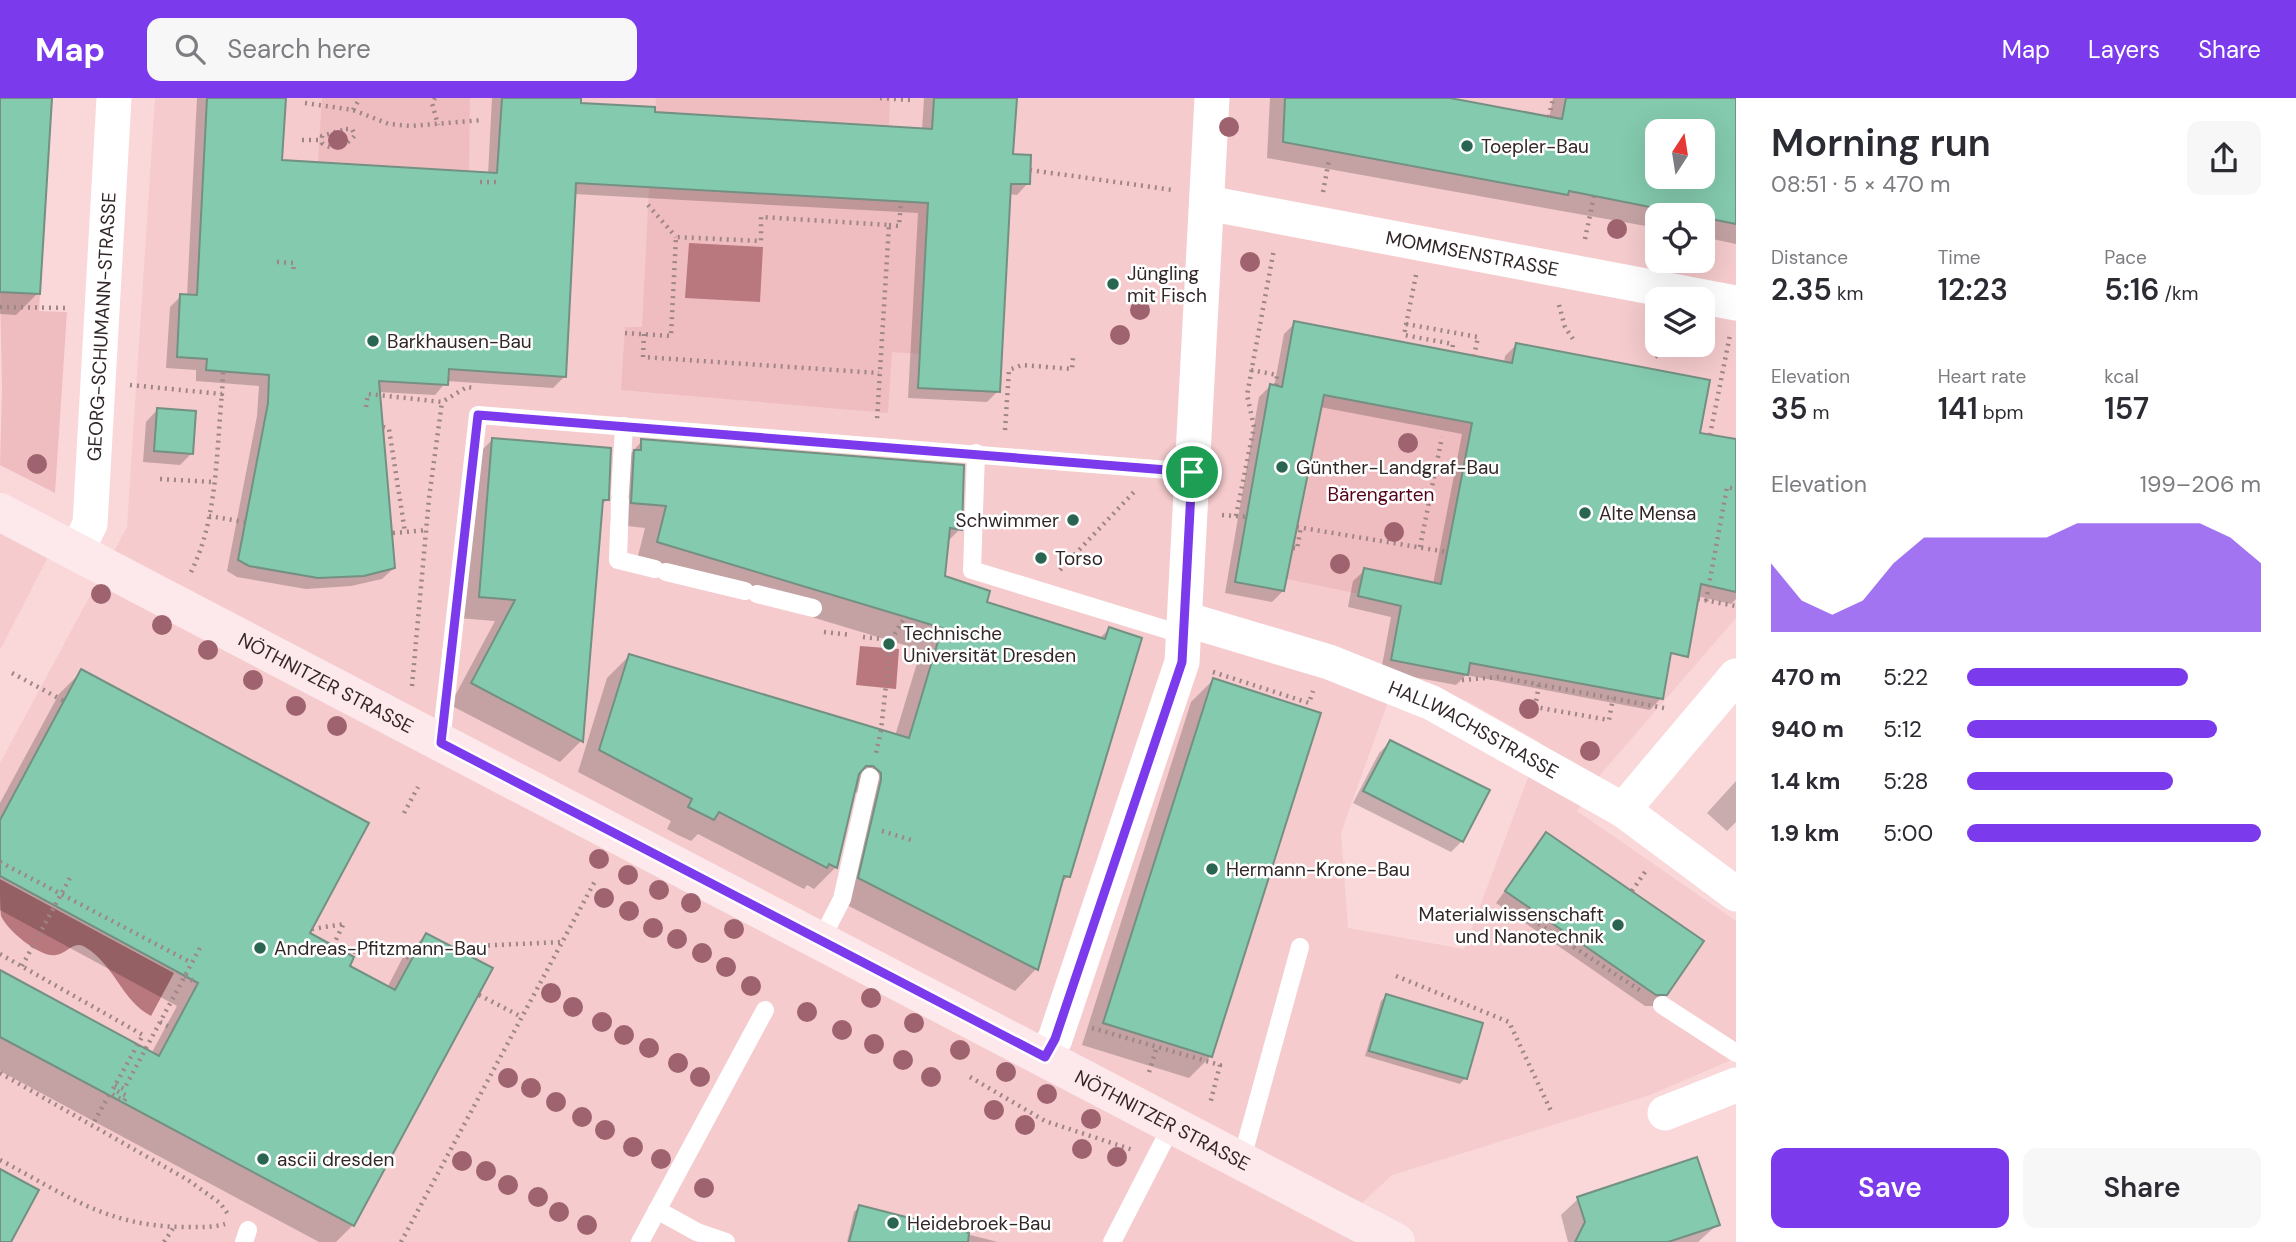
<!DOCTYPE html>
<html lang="en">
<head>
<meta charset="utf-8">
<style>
	:root { --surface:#fff; --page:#f7f7f7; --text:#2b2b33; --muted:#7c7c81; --accent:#7c3aed }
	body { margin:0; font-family:"DM Sans",sans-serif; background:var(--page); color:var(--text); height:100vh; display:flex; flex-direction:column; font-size:26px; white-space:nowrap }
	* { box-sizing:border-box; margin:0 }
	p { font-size:23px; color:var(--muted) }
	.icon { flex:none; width:38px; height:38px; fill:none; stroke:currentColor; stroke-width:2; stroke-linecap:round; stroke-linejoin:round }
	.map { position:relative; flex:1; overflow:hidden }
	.drawer { display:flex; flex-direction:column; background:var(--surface); width:560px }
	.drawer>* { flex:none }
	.needle { width:46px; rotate:12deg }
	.buttons { position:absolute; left:1645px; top:21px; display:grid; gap:14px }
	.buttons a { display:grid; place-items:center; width:70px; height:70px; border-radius:14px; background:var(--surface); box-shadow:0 7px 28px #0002; font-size:35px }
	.pin { position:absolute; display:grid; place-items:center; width:60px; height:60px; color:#fff; margin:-30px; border:4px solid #fff; border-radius:50%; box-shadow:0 2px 7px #0007 }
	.round { display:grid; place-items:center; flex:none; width:74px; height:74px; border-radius:14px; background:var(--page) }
	.summary { display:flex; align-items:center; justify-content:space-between; height:119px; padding:0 35px }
	h1 { font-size:38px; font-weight:600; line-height:52px }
	.metrics { display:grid; grid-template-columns:repeat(3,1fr); gap:10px; height:119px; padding:7px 35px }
	.metrics div { display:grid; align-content:center }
	.metrics b { font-size:30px; font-weight:600 }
	.metrics small { font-size:19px; font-weight:400 }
	.metrics p { font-size:19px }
	.chart { height:196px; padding:14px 35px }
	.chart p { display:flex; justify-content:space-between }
	.chart svg { width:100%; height:126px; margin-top:7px; fill:var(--accent); opacity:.7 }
	.primary-button { display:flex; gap:14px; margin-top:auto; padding:14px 35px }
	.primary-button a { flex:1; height:80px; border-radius:14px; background:var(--accent); color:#fff; font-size:28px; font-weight:600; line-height:80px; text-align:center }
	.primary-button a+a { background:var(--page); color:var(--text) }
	ul { padding:0 35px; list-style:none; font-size:23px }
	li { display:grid; grid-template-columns:112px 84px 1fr; align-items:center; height:52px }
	li i { height:18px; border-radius:9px; background:var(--accent) }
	header { display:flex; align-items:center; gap:42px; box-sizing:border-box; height:98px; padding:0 35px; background:var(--accent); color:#fff }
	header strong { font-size:33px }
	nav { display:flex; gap:38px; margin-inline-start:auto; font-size:24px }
	.search { width:490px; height:63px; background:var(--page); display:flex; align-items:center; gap:18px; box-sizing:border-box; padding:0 24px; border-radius:14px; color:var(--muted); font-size:26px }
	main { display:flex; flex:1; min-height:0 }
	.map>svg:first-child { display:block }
	.built { fill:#f5cbcd; fill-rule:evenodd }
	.green { fill:#efbdc0 }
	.water { fill:#b9787d }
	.shadow { fill:#0003; fill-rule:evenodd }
	.building { fill:#84caae; stroke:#739083; stroke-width:2; fill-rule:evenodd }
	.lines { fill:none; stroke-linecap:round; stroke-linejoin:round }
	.path { stroke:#9e8687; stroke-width:4.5; stroke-dasharray:2 5; stroke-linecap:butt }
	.lane { stroke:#fff; stroke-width:18 }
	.street { stroke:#fff; stroke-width:35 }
	.secondary { stroke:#fde9eb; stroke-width:38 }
	.tree { fill:#9f636f }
	.route-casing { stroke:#fff; stroke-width:14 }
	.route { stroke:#7c3aed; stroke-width:9 }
	.poi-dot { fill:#296550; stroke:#fff; stroke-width:2.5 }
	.labels { text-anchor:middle; stroke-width:5; stroke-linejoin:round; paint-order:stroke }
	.poi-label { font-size:19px; fill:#322627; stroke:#fff; text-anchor:start }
	.street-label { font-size:19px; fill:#322627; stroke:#fff }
	.park-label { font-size:19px; fill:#540318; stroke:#fff }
</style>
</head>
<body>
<header>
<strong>Map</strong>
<div class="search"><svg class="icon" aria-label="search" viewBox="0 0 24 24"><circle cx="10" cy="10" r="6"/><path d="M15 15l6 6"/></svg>Search here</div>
<nav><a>Map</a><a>Layers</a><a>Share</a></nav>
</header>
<main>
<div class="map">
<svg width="1736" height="1144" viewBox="0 0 1736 1144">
	<rect width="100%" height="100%" fill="#fad8da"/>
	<g class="built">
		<path d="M155 0H1736V520L1600 677 1577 713 1736 823V960L1650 997 1392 1077 1334 1131 1360 1144H0V665L127 429ZM1657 33H1703V79H1657ZM1657 117H1703V163H1657ZM1657 201H1703V247H1657ZM1399 573 1471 605 1541 645 1464 851 1348 830 1341 735Z"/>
		<path d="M0 435 48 459 0 552Z"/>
	</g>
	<g class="green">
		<path d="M322 0H470L469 74 318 63Z"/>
		<path d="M656 0H890L889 28 655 14Z"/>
		<path d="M649 89 928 105 920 256 892 254 888 315 621 292 625 229H642Z"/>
		<path d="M0 194 40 196 39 213 67 214 55 395 0 367 2 290Z"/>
		<path d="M1324 297 1472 325 1433 527 1402 504 1392 476 1364 470 1359 496 1287 481Z"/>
	</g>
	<g class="water">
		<path d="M689 145 763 149 760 204 685 200Z"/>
		<path d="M860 548 899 551 896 591 856 587Z"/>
		<path d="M0 781 174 875 151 918C121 902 115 867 85 849 73 842 67 856 56 857 40 860 8 833 1 818 0 810 0 791 0 781Z"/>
	</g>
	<g class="shadow">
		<path d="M0 0H50L38 195 16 217 0 216Z"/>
		<path d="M197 0H284L281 64 488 77 492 0H579V7L654 16 922 32 924 0H1015L1012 57 1028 85 1017 97 1009 96 998 293 987 304 908 300 918 115 574 96 564 279 553 290 447 283 435 297 378 294 394 470 382 481 351 488 306 491 237 479 227 473 257 318 259 288 196 283V272L166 270 170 209 181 198H187Z"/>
		<path d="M1270 0H1441L1549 21 1553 0H1736V146L1703 139V117H1657V130L1267 60ZM1657 33H1703V79H1657Z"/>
		<path d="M1295 225 1504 265 1505 258 1516 247 1698 336 1736 343V501L1731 506 1697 498 1668 513 1661 600 1650 612 1466 577 1456 587 1381 573 1391 519 1348 509 1353 483 1365 472 1433 486 1462 336 1320 309 1283 493 1272 504 1225 495 1259 299 1270 288 1274 289 1284 236Z"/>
		<path d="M157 312 191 356 180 367 143 364 146 324Z"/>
		<path d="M493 341 607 401 601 408 581 643 560 664 450 607 495 523 458 520 471 363Z"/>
		<path d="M642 343 960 431 946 445 943 479 984 505 1099 541 1109 531 1068 778 1060 787 1036 871 1015 893 837 802 859 697 854 692 836 769 814 791 807 787 804 791 698 736 691 743 678 737 667 731 671 723 578 674 607 580 629 558 895 638 921 552 636 466 645 430 610 426 613 375Z"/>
		<path d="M82 573 307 836 347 869 387 890 403 859 426 837 353 1127 336 1144H319L0 973V874L151 956 177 908 0 812V705L59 596Z"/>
		<path d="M1213 582 1211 958 1189 980 1082 947 1191 604Z"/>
		<path d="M1390 644 1462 743 1451 754 1353 705 1379 655Z"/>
		<path d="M1736 683V724L1727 733 1707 715Z"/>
		<path d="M1546 737 1666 896 1654 908H1645L1496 805Z"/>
		<path d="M1386 898 1465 980 1460 986 1365 958 1381 903Z"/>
		<path d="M1578 1101 1718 1126 1698 1144H1568L1561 1117Z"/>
		<path d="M859 1109 998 1144H847L854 1114Z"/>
	</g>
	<g class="building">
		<path d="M0 0H52L40 196 0 194Z"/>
		<path d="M207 0H286L282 62 497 75 502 0H581V5L655 9V14L932 31 934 0H1017L1013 56 1031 57 1030 86H1011L1000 294 918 290 928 105 576 85 566 279 449 271 448 287 379 283 395 470 364 478 318 480 249 468 238 462 268 305 269 277 206 272 207 261 177 259 180 196 197 197Z"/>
		<path d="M1285 0H1450L1562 21 1566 0H1736V126L1569 93 1568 97 1283 44ZM1657 33H1703V79H1657Z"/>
		<path d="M1294 223 1512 265 1516 245 1710 282 1700 335 1736 341V494L1701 486 1688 559 1671 555 1663 601 1470 565 1468 577 1391 562 1401 508 1358 498 1364 470 1441 486 1472 325 1324 297 1284 493 1235 484 1270 286 1282 289Z"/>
		<path d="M157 310 196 313 193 356 154 353Z"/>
		<path d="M492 340 611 350 609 399V402H603L583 644 471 585 515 502 479 499Z"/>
		<path d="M641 341 964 367 962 432 950 430 945 478 990 493 987 504 1105 541 1109 529 1142 540 1070 779 1064 778 1038 872 858 780 881 682V675L873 668H866L859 676 837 770 829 766 827 770 719 714 714 722 688 709 692 701 599 652 629 556 909 640 942 530 657 444 666 408 631 405 634 352H641Z"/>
		<path d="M81 571 369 725 310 835 354 859 350 868 395 892 426 835 493 870 354 1128 0 939V872L159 958 198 885 0 778V722Z"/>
		<path d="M1213 580 1321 615 1212 959 1103 925Z"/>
		<path d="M1390 642 1490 692 1463 744 1363 693Z"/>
		<path d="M1546 734 1704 843 1667 897H1656L1505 793Z"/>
		<path d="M1386 896 1483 925 1467 981 1369 953Z"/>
		<path d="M1697 1059 1720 1127 1668 1144H1575L1585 1124 1577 1099Z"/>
		<path d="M0 1071 39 1092 11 1144H0Z"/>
		<path d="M859 1107 969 1135 968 1144H849Z"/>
	</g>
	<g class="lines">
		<g class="path">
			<path d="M435 0 432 5 438 27"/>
			<path d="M880 0 910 2"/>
			<path d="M305 5 353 12 389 26 411 28 483 22"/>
			<path d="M353 12 360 0"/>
			<path d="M1549 19 1553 0"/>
			<path d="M346 31H352L355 37C348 47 332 54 322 45V38Z"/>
			<path d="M302 42H321"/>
			<path d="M1030 72 1173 92"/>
			<path d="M480 84H497"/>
			<path d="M1323 94 1329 62"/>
			<path d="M648 107 676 139"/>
			<path d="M889 127 899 128 901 103"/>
			<path d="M1585 141 1594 98"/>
			<path d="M277 164 294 165 293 175"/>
			<path d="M1416 177 1404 237 1453 246 1452 253"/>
			<path d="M1559 207 1565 229 1575 244"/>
			<path d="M0 209 69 210"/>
			<path d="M1406 226 1478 239 1474 258"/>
			<path d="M625 235 671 238 676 139 761 143V119L889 127 877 322"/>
			<path d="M644 236 643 259 879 275"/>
			<path d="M1655 259 1671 247"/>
			<path d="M1251 272 1277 277 1276 287"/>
			<path d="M130 287 222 296 223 273"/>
			<path d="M366 309 368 296 442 304 467 289 474 290"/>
			<path d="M383 329 389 331 405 434"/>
			<path d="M1005 332 1009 272 1022 267 1072 271 1073 260"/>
			<path d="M1710 337 1730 237"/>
			<path d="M160 381 213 384"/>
			<path d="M1222 417 1248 419"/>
			<path d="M209 418 245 424"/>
			<path d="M1236 418 1254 329 1247 297 1274 151"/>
			<path d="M1297 429 1447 454"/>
			<path d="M393 435 428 432"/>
			<path d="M1420 449 1442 339"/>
			<path d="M1293 450 1297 451 1301 429"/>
			<path d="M1060 472 1134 394"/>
			<path d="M191 474C218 420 216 354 222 296"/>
			<path d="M1698 501 1736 508"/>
			<path d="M1706 503 1727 389 1736 391"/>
			<path d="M824 534 851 537"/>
			<path d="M863 539 891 542 881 632 876 655"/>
			<path d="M891 542 905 519"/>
			<path d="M1213 574 1309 605 1313 593"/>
			<path d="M12 575 64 603"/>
			<path d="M1462 582 1499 579 1664 610"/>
			<path d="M1539 587 1535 609 1609 622 1613 600"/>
			<path d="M412 588 429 400 442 304"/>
			<path d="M404 715 418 689"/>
			<path d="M882 733 911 742"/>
			<path d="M0 764 192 865"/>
			<path d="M1632 793 1647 771"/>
			<path d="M1533 812 1528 819 1641 893"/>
			<path d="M312 831 344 826"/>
			<path d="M333 848 343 827"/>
			<path d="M453 849 562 844"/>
			<path d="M395 852 411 861"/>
			<path d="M346 854 417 851"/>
			<path d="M0 856 143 937 113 991 127 998 124 1003 110 995 93 1026"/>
			<path d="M22 868 71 778"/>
			<path d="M185 878 198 886"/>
			<path d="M1396 878 1509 924 1551 1013"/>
			<path d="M479 897 522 919"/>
			<path d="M160 924 173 931"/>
			<path d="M1092 930 1220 967 1210 1006"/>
			<path d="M1149 974 1157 949"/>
			<path d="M0 975 188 1082 220 1105 230 1119"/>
			<path d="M970 979 1045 1023 1133 1052"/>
			<path d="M115 987 124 991 201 848"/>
			<path d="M0 1062C65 1096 106 1128 182 1129 197 1129 211 1130 225 1126"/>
			<path d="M164 1144 174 1129"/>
			<path d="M401 1144 595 783"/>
		</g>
		<g class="lane">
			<path d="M976 355 972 472 1184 537"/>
			<path d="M620 396 624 328"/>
			<path d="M620 402 618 462 655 471"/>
			<path d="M666 474 745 493"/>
			<path d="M757 496 813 510"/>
			<path d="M441 644 478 317 1193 374"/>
			<path d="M820 844 842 801 870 679"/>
			<path d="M1662 907 1736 955"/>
			<path d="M1241 1064 1300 849"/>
			<path d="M657 1112 697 1134 726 1144"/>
			<path d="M244 1144 248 1132"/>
			<path d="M640 1144 765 912"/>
			<path d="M1112 1144 1172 1027"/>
		</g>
		<g class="street">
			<path id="s1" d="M1207 105 1736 205"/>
			<path id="s2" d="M76 454 90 426 114 0"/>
			<path id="s3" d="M1185 521 1329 564 1432 605 1623 712 1736 796"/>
			<path d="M1623 712 1736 578"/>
			<path d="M1044 959 1055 941 1182 564 1212 0"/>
			<path d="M1665 1015 1736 987"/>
		</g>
		<path class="secondary" id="s4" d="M0 414 1396 1144"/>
	</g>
	<g class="tree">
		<circle cx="1229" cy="29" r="10"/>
		<circle cx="338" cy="42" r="10"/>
		<circle cx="1617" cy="131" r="10"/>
		<circle cx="1250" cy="164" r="10"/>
		<circle cx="1140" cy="212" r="10"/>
		<circle cx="1120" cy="237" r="10"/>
		<circle cx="1408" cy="345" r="10"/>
		<circle cx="37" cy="366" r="10"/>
		<circle cx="1394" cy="434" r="10"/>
		<circle cx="1340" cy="466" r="10"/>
		<circle cx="101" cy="496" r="10"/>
		<circle cx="162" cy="527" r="10"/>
		<circle cx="208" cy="552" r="10"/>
		<circle cx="253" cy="582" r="10"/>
		<circle cx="296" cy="608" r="10"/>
		<circle cx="1529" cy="611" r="10"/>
		<circle cx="337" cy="628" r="10"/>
		<circle cx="1590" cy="653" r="10"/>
		<circle cx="599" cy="761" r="10"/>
		<circle cx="628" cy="777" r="10"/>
		<circle cx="659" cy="792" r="10"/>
		<circle cx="604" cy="800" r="10"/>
		<circle cx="691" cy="805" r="10"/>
		<circle cx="629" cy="813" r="10"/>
		<circle cx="653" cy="830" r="10"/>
		<circle cx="734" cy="831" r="10"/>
		<circle cx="677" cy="841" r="10"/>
		<circle cx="702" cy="855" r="10"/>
		<circle cx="726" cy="869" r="10"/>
		<circle cx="751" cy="888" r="10"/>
		<circle cx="551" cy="895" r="10"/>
		<circle cx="871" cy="900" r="10"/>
		<circle cx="573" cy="909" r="10"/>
		<circle cx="807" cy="914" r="10"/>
		<circle cx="602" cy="924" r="10"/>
		<circle cx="914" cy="925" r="10"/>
		<circle cx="842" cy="932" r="10"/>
		<circle cx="624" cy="937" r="10"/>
		<circle cx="874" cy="946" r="10"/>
		<circle cx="649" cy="950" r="10"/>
		<circle cx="960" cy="952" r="10"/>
		<circle cx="903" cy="962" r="10"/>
		<circle cx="678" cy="965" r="10"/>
		<circle cx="1006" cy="974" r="10"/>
		<circle cx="700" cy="979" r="10"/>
		<circle cx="931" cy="979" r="10"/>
		<circle cx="508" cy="980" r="10"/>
		<circle cx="531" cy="990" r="10"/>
		<circle cx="1047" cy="996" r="10"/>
		<circle cx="556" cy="1004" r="10"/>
		<circle cx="994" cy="1012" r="10"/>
		<circle cx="582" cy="1019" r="10"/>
		<circle cx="1091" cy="1021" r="10"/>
		<circle cx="1025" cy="1027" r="10"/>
		<circle cx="605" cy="1032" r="10"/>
		<circle cx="633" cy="1049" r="10"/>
		<circle cx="1082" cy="1051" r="10"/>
		<circle cx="1117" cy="1059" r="10"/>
		<circle cx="661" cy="1061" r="10"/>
		<circle cx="462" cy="1063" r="10"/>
		<circle cx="486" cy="1073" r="10"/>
		<circle cx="508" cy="1087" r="10"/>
		<circle cx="704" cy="1090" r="10"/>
		<circle cx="538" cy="1099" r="10"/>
		<circle cx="559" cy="1114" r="10"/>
		<circle cx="587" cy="1127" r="10"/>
	</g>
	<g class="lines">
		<defs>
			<path id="route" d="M478 317 1192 374 1182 564 1055 941 1045 959 441 645Z"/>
		</defs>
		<use href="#route" class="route-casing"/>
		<use href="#route" class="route"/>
	</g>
	<g class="poi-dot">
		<circle cx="1467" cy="48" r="7"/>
		<circle cx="1113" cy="186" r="7"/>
		<circle cx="373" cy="243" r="7"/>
		<circle cx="1282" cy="369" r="7"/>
		<circle cx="1585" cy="415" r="7"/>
		<circle cx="1073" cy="422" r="7"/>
		<circle cx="1041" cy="460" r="7"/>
		<circle cx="889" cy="546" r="7"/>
		<circle cx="1212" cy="771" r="7"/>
		<circle cx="1618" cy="827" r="7"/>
		<circle cx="260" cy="850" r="7"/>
		<circle cx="263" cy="1061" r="7"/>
		<circle cx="893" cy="1125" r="7"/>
	</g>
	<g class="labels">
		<g class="poi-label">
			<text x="1481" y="55">Toepler-Bau</text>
			<text x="1127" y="182">Jüngling<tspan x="1127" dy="22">mit Fisch</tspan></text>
			<text x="387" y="250">Barkhausen-Bau</text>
			<text x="1296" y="376">Günther-Landgraf-Bau</text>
			<text x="1599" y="422">Alte Mensa</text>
			<text x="1059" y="429" text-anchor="end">Schwimmer</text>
			<text x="1055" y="467">Torso</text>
			<text x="903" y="542">Technische<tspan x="903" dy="22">Universität Dresden</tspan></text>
			<text x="1226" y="778">Hermann-Krone-Bau</text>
			<text x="1604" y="823" text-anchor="end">Materialwissenschaft<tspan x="1604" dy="22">und Nanotechnik</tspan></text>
			<text x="274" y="857">Andreas-Pfitzmann-Bau</text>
			<text x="277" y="1068">ascii dresden</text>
			<text x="907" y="1132">Heidebroek-Bau</text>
		</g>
		<g class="street-label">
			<text dy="7" stroke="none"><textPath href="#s1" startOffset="270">MOMMSENSTRASSE</textPath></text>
			<text dy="7" stroke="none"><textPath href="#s2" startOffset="229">GEORG-SCHUMANN-STRASSE</textPath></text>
			<text dy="7" stroke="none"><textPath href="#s4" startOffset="368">NÖTHNITZER STRASSE</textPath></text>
			<text dy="7" stroke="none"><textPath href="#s3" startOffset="310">HALLWACHSSTRASSE</textPath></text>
			<text dy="7" stroke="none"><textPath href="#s4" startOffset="1312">NÖTHNITZER STRASSE</textPath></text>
		</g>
		<g class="park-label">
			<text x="1381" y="403">Bärengarten</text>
		</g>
	</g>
</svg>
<div class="buttons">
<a><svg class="needle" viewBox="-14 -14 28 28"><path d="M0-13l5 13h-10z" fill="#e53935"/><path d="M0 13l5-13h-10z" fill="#7c7c81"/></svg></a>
<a><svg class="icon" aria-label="locate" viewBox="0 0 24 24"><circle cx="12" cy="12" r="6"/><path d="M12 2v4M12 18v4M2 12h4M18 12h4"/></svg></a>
<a><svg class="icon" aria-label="layers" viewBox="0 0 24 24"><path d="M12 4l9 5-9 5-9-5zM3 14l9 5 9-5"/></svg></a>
</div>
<div class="pin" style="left:1192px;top:374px;background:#1e9e55"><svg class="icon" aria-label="arrive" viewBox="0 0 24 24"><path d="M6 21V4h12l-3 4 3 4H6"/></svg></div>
</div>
<section class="drawer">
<div class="summary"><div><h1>Morning run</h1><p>08:51 · 5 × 470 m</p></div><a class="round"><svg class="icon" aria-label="share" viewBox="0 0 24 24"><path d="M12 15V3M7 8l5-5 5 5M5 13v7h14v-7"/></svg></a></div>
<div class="metrics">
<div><p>Distance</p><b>2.35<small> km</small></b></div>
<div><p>Time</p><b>12:23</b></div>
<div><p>Pace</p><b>5:16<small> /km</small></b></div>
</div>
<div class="metrics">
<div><p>Elevation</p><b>35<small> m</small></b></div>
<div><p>Heart rate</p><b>141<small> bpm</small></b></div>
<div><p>kcal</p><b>157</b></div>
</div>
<div class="chart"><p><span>Elevation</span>199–206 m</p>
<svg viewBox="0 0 160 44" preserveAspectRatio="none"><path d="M0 44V20L10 33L20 38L30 33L40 20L50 11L60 11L70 11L80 11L90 11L100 6L110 6L120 6L130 6L140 6L150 11L160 20V44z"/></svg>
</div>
<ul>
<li><b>470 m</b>5:22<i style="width:75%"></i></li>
<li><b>940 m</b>5:12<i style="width:85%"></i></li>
<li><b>1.4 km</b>5:28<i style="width:70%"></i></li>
<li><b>1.9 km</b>5:00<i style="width:100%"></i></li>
</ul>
<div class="primary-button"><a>Save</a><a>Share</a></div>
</section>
</main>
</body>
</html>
